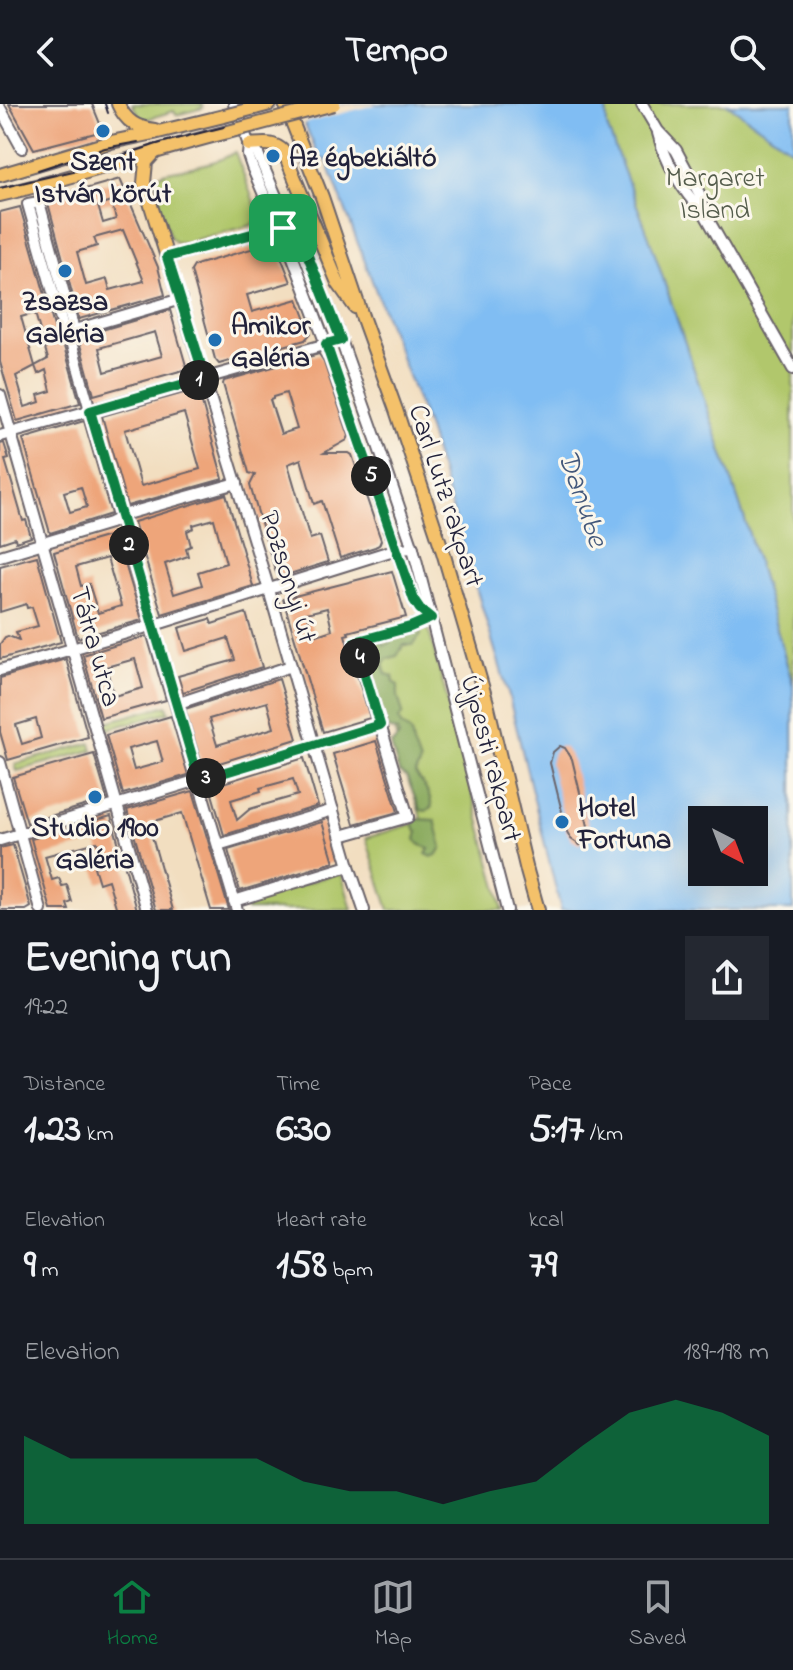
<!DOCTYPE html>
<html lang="en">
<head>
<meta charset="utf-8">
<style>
	:root { --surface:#171b24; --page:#242831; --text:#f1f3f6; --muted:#9ea1a6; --line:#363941; --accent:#0b8043 }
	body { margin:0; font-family:"Indie Flower",sans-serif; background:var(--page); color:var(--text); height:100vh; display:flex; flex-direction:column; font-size:30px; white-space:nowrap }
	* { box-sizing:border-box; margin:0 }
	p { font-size:26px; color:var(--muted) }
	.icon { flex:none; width:44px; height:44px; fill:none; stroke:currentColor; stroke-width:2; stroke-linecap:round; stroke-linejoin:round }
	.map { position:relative; height:806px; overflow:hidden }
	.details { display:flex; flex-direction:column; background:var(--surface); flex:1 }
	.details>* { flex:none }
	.needle { width:52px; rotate:138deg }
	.controls { position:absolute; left:688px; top:702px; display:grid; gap:16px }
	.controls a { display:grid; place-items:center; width:80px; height:80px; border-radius:0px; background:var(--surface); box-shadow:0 8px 32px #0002; font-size:40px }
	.pin { position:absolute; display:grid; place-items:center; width:68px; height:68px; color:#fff; margin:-34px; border-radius:16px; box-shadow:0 4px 12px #0006 }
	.km { position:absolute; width:40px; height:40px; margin:-20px; border-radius:50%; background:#222; color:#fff; font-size:22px; line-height:40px; text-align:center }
	.round { display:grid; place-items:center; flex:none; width:84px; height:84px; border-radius:0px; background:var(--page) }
	.head { display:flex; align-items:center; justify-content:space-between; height:136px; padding:0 24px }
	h1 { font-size:44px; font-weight:800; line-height:60px }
	.metrics { display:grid; grid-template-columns:repeat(3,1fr); gap:12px; height:136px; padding:8px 24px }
	.metrics div { display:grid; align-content:center }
	.metrics b { font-size:40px; font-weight:800 }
	.metrics small { font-size:22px; font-weight:400 }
	.metrics p { font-size:22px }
	.chart { height:224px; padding:16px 24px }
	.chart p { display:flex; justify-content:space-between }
	.chart svg { width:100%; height:144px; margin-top:8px; fill:var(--accent); opacity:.7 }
	header { display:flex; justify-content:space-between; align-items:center; height:104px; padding:0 24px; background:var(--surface); font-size:36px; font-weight:800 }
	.tab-bar { display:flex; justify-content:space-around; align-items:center; height:112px; border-top:2px solid var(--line); background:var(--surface); font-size:22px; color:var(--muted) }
	.tab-bar a { display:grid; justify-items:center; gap:4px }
	.tab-bar .current { color:var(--accent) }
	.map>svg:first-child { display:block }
	.green { fill:#b1c76c; stroke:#6a7454; stroke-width:2 }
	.forest { fill:#8cac60; stroke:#57674e; stroke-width:2 }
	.water { fill:#80bdf3; stroke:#517097; stroke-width:2; fill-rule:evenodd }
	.pier { fill:#f2dec0 }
	.building { fill:#eea57a; fill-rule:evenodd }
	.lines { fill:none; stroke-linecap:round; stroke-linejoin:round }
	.minor-casing { stroke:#6b646a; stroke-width:14 }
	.major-casing { stroke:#6b646a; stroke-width:16 }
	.minor { stroke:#fff; stroke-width:10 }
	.major { stroke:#f4c16a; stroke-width:12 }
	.tram { stroke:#22223b; stroke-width:2 }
	.major-bridge-casing { stroke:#6b646a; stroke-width:16; stroke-linecap:butt }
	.major-bridge { stroke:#f4c16a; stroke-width:12 }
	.route-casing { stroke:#fff; stroke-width:16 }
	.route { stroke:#0b8043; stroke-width:10 }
	.poi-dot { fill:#1f6fb2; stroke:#fbf7ec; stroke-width:3 }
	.labels { text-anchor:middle; stroke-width:6; stroke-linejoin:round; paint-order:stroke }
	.poi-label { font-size:28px; font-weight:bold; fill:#22223b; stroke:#fbf7ec; text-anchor:start }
	.park-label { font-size:28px; fill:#545c4c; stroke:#fbf7ec }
	.street-label { font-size:28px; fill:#22223b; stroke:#fbf7ec }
	.water-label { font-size:30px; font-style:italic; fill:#43587b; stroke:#fbf7ec }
</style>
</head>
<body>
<header><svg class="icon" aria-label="back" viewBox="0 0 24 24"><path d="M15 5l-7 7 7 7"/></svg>Tempo<svg class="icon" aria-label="search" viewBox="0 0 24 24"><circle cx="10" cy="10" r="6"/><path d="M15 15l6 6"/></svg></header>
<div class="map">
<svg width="793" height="806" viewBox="0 0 793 806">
	<rect width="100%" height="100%" fill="#fbf7ec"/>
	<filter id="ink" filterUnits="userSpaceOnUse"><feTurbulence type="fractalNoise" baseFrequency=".0125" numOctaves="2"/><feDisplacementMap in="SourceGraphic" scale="16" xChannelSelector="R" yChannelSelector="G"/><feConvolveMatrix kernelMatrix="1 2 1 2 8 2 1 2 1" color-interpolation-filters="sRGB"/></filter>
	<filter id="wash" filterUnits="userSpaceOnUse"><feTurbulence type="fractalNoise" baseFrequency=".006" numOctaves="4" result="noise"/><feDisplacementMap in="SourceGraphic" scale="32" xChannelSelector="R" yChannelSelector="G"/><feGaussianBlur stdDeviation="1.8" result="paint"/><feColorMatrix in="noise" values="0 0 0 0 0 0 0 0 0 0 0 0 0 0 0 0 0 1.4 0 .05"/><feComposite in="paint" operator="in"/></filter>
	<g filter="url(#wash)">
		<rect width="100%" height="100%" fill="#f2dec0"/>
		<g class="green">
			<path d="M132 0H202L203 4 176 11 174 7 144 16 139 13Z"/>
			<path d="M606 0H727L793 46V581L744 413 649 133 607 23Z"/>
			<path d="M235 48 258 109 257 116 252 121 183 139 175 138 170 133 154 81 155 73 163 69C184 64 218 60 235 48Z"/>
			<path d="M428 523 503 806H389L366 734 422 717 368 541Z"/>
			<path d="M167 601 169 608 105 626 103 619Z"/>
			<path d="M91 639 93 646 17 667 15 660Z"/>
			<path d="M341 768 352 806H247L245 798Z"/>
		</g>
		<g class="forest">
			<path d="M419 524 421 531 413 541H404L397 552 387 555 383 561 386 570 393 572 394 578 398 581V592L403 609 399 615 401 621 411 628 413 640 420 659 415 670C424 680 430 690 432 703L426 707 420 706 407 674 399 668 391 641 399 632 397 627 389 626C382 613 378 597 375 583 374 578 374 574 373 570 369 556 363 557 364 539 373 536 379 534 385 541L390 539 388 532Z"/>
			<path d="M417 715 435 716 442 743 438 750 432 753 426 750 429 745 419 740 416 735 418 728 415 725 413 717Z"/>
		</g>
		<g class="water">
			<path d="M296 0H606L607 23 649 133 744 413 793 581V806H561L508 589 427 322 326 55 320 56ZM702 716H754V768H702Z"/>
			<path d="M727 0H793V46Z"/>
		</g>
		<path class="pier" d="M292 0H378L301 20Z"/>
		<g id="blocks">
			<g class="building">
				<path d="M9 0H92L103 27 34 45Z"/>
				<path d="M120 75 158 163 165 191 79 215 48 99 50 95ZM111 98 116 115 103 119 98 102ZM123 126 144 177 110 186 107 175 86 181 77 148 97 142 94 134Z"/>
				<path d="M20 103 55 226 61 232 80 299 17 317 0 258V108ZM35 209 48 255 35 262 21 213ZM35 262 38 270 46 266 51 287 38 291 40 298 25 303 16 272Z"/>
				<path d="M272 139 277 143 291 178 247 191 252 208 298 195 311 229 305 236 219 260 215 255 191 167 194 162 199 160Z"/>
				<path d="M170 206 187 265 94 291 78 233ZM155 228 162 252 105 268 99 244Z"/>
				<path d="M319 250 323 256 349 332 347 336 324 349H349L352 351 381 436 379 441 375 443 340 454 322 397 314 400 301 355 288 360 310 435 320 432 328 458 283 472 277 470 275 466 251 385 250 381 255 371 249 369 248 365 223 280 224 277ZM286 289 297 325 281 330 270 296 273 295V293Z"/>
				<path d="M198 285 223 375 127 402 102 312ZM184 309 200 365 141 382 125 326Z"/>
				<path d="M84 317 111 410 50 429 23 335ZM81 383 87 403 70 408 64 388Z"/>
				<path d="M4 339 9 355 5 356 14 386 23 417 26 416 31 433 16 438 15 434 0 439V340Z"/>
				<path d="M226 390 253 482 162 510 134 418ZM214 415 226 459 198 468 202 481 174 490 165 460 188 452 186 444 191 442 187 427 194 424 193 421Z"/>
				<path d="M116 430 142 516 78 534 54 448ZM107 454 121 502 98 509 89 480 81 482 76 463Z"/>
				<path d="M37 452 61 538 0 555V540L5 533 8 532 19 536 16 528 38 522 32 503 27 504 26 500 0 508V462Z"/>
				<path d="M392 467 406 513 348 528 349 530 345 531 370 614 323 628 283 495ZM327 504 332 526 314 532 307 509Z"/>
				<path d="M246 509 262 563 183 588 178 572 235 556 228 534 186 547 179 524 210 515 212 520Z"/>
				<path d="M147 532 166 596 101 614 83 551ZM135 555 143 584 114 592 106 563Z"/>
				<path d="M66 555 88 633 8 656 0 628V574ZM36 615 41 634 22 640 16 621Z"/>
				<path d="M279 575 297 635 203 664 185 605ZM267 598 274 624 217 641 209 615Z"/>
				<path d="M171 612 188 671 123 690 106 631ZM157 637 163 658 134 666 128 645Z"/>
				<path d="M376 637 398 708 354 720 333 650Z"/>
				<path d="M560 642 565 644 572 655 588 722 587 730 580 741 571 735 567 728 550 659 553 648Z"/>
				<path d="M94 650 107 695 27 719 13 673Z"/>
				<path d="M304 654 318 702 224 731 210 683ZM293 675 298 691 250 705 237 716 231 696 261 687 260 684Z"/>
				<path d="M193 687 229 806H211L182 709 148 719 173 806H156L127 706Z"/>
				<path d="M111 712 137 806H117L108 776 99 779 94 763 103 761 97 738 45 752 52 776 59 774 62 782 67 781 72 798 67 800 69 806H51L31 735Z"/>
				<path d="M322 718 334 758 240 787 228 746Z"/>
				<path d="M13 741 31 803 26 806H0V744Z"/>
			</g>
		</g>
	</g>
	<g filter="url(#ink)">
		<use href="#blocks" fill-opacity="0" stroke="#6b646a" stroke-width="2"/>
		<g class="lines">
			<defs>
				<g id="minor">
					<path d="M234 0 249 41 248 51 252 63 278 123 286 135 326 240 414 496 417 501 429 513"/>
					<path d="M642 0 658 27 676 46 699 89 705 110 793 265"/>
					<path d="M0 4 22 44"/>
					<path d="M658 29C665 57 682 87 703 108"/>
					<path d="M249 41 258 50 285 113 299 129 341 236 376 335 413 444 507 806"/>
					<path d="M41 81 42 93 39 98 74 226"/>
					<path d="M39 98 28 100 60 213 63 224 68 227 120 414 237 806"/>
					<path d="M299 129 289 125 278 123 167 153 269 486 349 762 364 806"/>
					<path d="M71 227 181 195"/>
					<path d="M0 291 147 806"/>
					<path d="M0 332 341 236"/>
					<path d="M0 452 110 419 130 409 237 379"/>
					<path d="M0 566 164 518 397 445 413 444"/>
					<path d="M176 600 291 562"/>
					<path d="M0 658 41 806"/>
					<path d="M341 732 408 713 355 538 410 523 431 514"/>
					<path d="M0 736 380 621"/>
					<path d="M218 741 333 706"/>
					<path d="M234 797 349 762"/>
				</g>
				<g id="major">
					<path d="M118 0C126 18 137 24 155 26"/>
					<path d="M285 0 322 93 362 212 396 306 443 448 487 599 527 767 538 806"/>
					<path d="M255 4 270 0"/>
					<path d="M249 41C262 40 274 37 284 48L338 179 355 203"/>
					<path d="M156 47 146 58 144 79 167 153"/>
					<path d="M0 71 111 38 154 29 224 12"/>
					<path d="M0 91C77 73 152 47 228 28"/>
				</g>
			</defs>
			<use href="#minor" class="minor-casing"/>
			<use href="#major" class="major-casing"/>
			<use href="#minor" class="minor"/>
			<use href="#major" class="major"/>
			<g class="tram">
				<path d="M105 0 108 9"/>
				<path d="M38 66 105 44 138 38"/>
				<path d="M0 84 82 65 160 39 316 0"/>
			</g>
			<defs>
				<g id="major-bridge">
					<path d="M224 12 255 4"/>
					<path d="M228 28 334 0"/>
				</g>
			</defs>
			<use href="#major-bridge" class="major-bridge-casing"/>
			<use href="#major-bridge" class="major-bridge"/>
		</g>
	</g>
	<g class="lines" filter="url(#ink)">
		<defs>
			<path id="route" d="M278 123 289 125 299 129 341 236 326 240 414 496 420 505 431 514 410 523 355 538 380 621 199 676 90 307 205 274 167 153Z"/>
		</defs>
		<use href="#route" class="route-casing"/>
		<use href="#route" class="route"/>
	</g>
	<g class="poi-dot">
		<circle cx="103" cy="27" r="8"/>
		<circle cx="273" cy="52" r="8"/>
		<circle cx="65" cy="167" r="8"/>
		<circle cx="215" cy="236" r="8"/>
		<circle cx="95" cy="693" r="8"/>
		<circle cx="562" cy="718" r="8"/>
	</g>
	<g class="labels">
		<g class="poi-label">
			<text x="289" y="62">Az égbekiáltó</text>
			<text x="103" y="66" text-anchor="middle">Szent<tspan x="103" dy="32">István körút</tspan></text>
			<text x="65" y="206" text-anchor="middle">Zsazsa<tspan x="65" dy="32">Galéria</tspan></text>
			<text x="231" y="230">Amikor<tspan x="231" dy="32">Galéria</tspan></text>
			<text x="578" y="712">Hotel<tspan x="578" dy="32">Fortuna</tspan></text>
			<text x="95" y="732" text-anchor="middle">Studio 1900<tspan x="95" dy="32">Galéria</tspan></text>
		</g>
		<g class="park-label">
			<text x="715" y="82">Margaret<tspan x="715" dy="32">Island</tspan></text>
		</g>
		<g class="street-label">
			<text transform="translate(448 391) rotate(72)" y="10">Carl Lutz rakpart</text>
			<text transform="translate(290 472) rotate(73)" y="10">Pozsonyi út</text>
			<text transform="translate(97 542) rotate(74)" y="10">Tátra utca</text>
			<text transform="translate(493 654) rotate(75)" y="10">Újpesti rakpart</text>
		</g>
		<g class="water-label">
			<text transform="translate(584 394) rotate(71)" y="10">Danube</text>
		</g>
	</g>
</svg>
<div class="controls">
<a><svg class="needle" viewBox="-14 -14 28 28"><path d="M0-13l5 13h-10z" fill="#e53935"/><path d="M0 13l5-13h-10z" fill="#9ea1a6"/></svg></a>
</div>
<div class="pin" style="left:283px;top:124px;background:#1e9e55"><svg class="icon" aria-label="arrive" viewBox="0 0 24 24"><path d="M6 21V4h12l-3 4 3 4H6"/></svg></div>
<b class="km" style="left:199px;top:276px">1</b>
<b class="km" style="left:129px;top:441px">2</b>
<b class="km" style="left:206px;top:674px">3</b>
<b class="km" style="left:360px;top:554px">4</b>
<b class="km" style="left:371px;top:372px">5</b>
</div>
<section class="details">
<div class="head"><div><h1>Evening run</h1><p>19:22</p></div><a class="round"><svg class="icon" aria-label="share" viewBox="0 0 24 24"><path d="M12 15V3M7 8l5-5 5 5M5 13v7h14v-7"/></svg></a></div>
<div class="metrics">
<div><p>Distance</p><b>1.23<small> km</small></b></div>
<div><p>Time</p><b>6:30</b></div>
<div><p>Pace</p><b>5:17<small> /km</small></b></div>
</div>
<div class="metrics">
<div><p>Elevation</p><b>9<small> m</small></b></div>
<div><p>Heart rate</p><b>158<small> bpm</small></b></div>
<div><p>kcal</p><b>79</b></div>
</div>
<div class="chart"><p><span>Elevation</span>189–198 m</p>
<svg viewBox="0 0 160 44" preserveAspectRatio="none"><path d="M0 44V17L10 24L20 24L30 24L40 24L50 24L60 31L70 34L80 34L90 38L100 34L110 31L120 20L130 10L140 6L150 10L160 17V44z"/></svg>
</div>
</section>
<nav class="tab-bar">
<a class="current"><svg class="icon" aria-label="home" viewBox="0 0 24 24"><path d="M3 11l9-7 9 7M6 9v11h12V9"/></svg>Home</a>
<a><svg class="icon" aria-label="map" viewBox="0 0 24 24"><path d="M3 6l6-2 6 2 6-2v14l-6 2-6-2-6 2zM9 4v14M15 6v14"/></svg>Map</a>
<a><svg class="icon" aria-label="saved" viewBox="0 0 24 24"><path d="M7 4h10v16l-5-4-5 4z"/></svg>Saved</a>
</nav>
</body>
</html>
